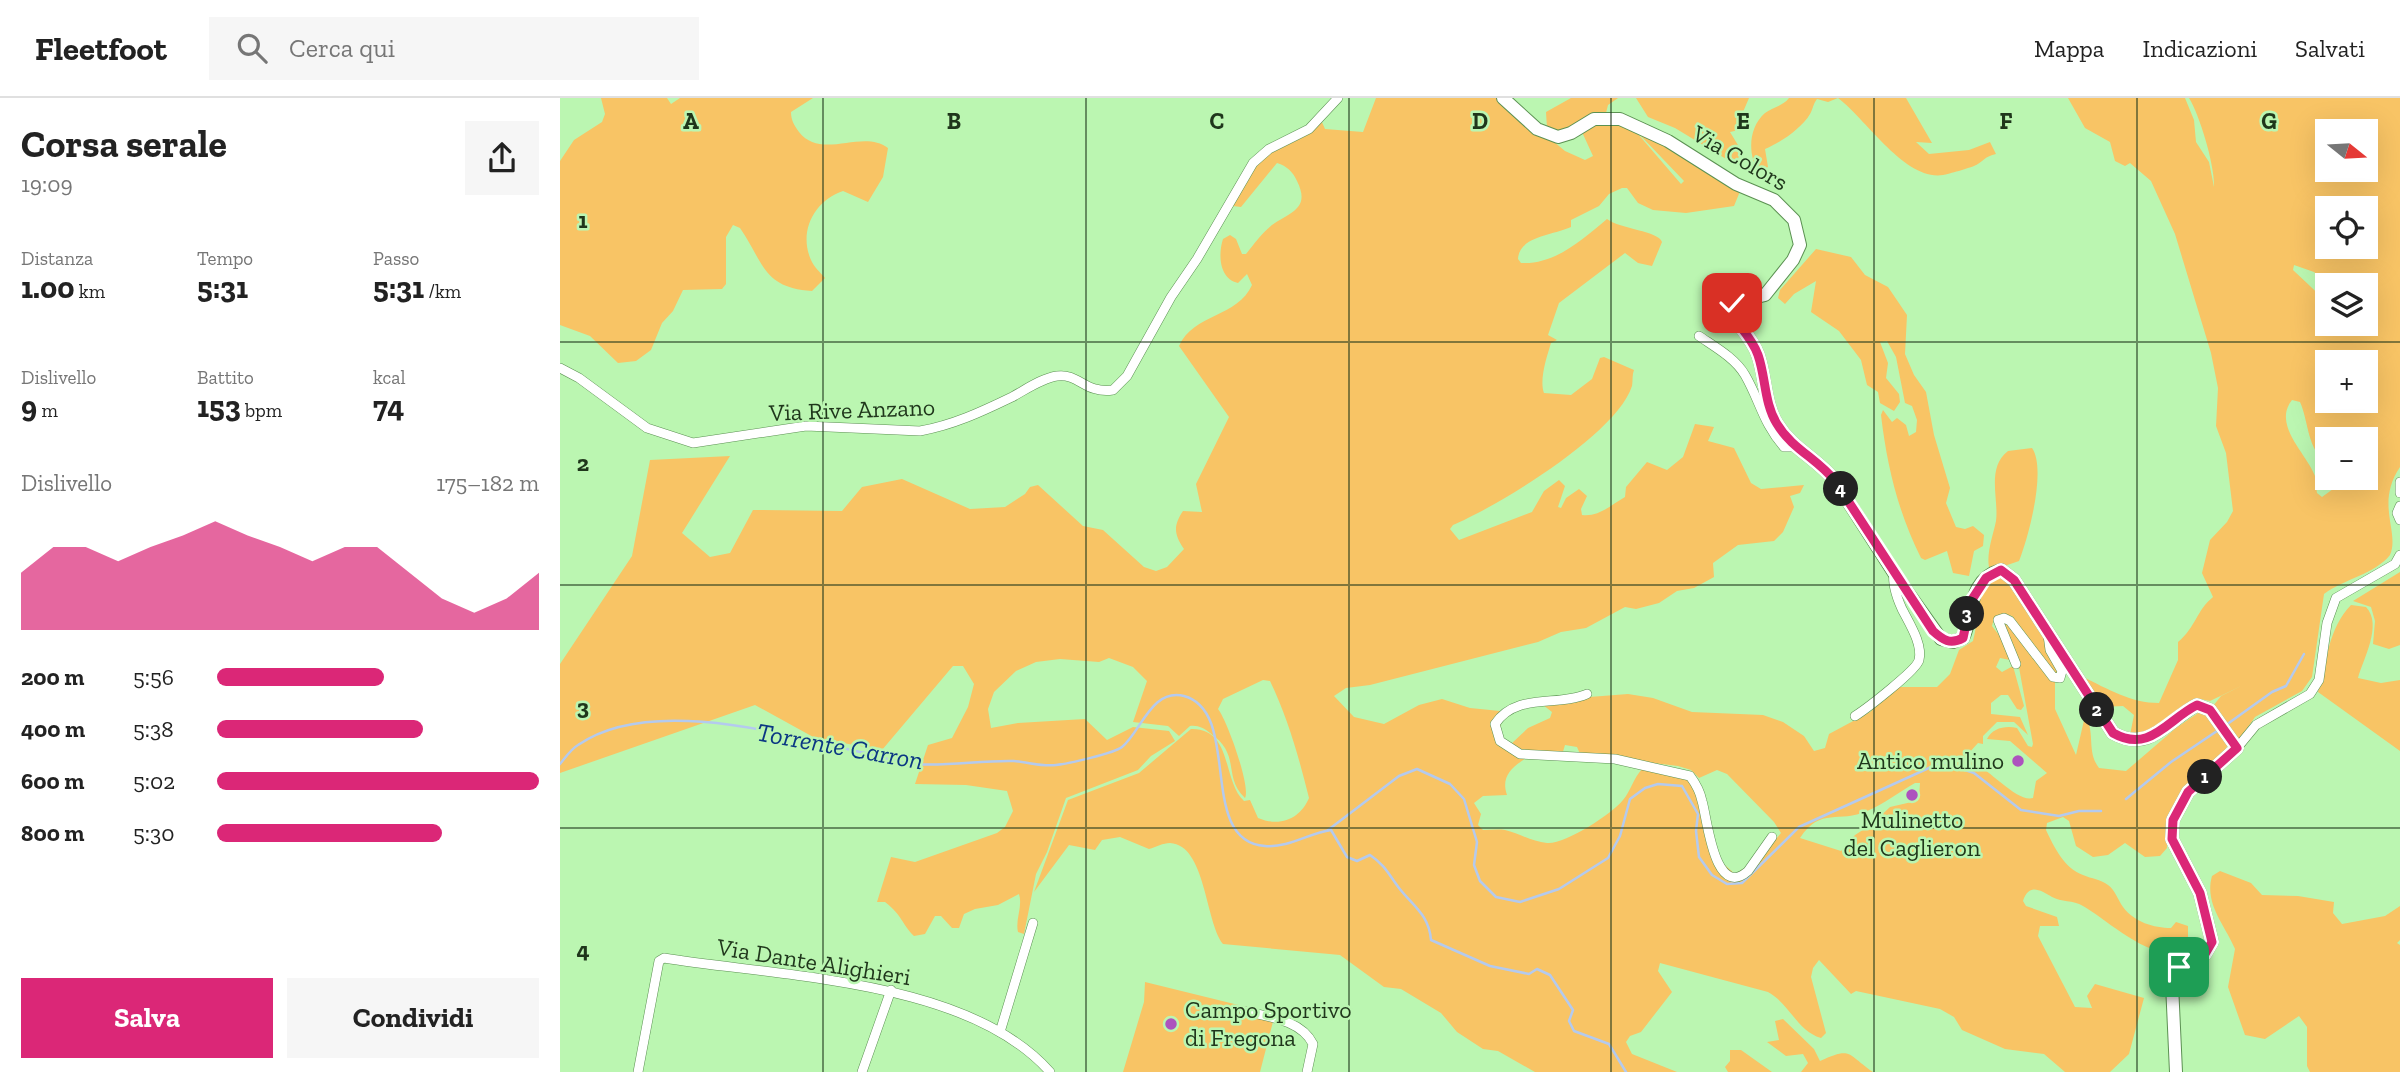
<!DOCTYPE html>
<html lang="it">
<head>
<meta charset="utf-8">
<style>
	:root { --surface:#fff; --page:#f6f6f6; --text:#222; --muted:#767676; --line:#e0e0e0; --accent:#db2777 }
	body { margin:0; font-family:"Zilla Slab",serif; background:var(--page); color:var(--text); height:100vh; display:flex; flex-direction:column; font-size:26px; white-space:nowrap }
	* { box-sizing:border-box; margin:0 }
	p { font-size:23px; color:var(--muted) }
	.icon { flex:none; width:38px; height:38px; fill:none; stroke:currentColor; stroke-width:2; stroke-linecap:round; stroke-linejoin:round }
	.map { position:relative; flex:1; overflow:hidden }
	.side { display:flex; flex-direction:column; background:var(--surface); width:560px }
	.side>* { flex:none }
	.needle { width:46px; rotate:108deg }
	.tools { position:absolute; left:1755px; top:21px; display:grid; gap:14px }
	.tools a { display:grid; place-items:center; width:63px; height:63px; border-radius:0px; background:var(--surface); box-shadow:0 7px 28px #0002; font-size:35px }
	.pin { position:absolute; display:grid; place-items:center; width:60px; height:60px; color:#fff; margin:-30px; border-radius:14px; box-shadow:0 4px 10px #0006 }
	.km { position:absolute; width:35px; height:35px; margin:-18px; border-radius:50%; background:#222; color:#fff; font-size:19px; line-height:35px; text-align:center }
	.round { display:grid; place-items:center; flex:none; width:74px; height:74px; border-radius:0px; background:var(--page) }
	.headline { display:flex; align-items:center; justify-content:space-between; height:119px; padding:0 21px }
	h1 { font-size:38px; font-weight:700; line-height:52px }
	.figures { display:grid; grid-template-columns:repeat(3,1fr); gap:10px; height:119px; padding:7px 21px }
	.figures div { display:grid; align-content:center }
	.figures b { font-size:30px; font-weight:700 }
	.figures small { font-size:19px; font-weight:400 }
	.figures p { font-size:19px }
	.chart { height:196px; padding:14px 21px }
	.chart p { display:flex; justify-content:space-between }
	.chart svg { width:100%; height:126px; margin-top:7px; fill:var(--accent); opacity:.7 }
	.action { display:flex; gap:14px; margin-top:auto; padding:14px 21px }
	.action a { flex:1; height:80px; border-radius:0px; background:var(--accent); color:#fff; font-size:28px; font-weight:700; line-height:80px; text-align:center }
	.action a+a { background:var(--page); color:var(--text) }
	ul { padding:0 21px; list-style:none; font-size:23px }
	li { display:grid; grid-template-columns:112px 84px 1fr; align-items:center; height:52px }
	li i { height:18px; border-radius:9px; background:var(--accent) }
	header { display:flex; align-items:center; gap:42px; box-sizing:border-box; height:98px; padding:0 35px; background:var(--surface); border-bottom:2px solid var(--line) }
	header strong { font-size:33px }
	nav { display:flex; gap:38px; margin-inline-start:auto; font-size:24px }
	.search { width:490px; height:63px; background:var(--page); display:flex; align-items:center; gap:18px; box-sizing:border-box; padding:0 24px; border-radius:0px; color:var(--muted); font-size:26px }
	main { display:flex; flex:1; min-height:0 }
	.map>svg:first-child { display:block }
	.green { fill:#f8c465; fill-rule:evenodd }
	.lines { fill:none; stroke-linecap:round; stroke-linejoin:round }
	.stream { stroke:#b4caee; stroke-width:2.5 }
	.street-casing { stroke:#5b9152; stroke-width:10 }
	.secondary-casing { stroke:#5b9152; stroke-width:14 }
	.street { stroke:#fff; stroke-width:9 }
	.secondary { stroke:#fff; stroke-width:12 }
	.route-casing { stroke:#fff; stroke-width:14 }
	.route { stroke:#db2777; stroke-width:9 }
	.grid { fill:none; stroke:#1f361b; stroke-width:2; stroke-opacity:0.55 }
	.poi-dot { fill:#ad52be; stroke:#bbf6b1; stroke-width:2.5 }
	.labels { text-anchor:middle; stroke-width:5; stroke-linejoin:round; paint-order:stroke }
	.street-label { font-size:24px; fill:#1f361b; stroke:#bbf6b1 }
	.poi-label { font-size:24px; fill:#1f361b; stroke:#bbf6b1; text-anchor:end }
	.water-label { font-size:26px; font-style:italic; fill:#0b3783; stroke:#bbf6b1 }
	.grid-label { font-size:23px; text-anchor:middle; font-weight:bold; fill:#1f361b; stroke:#bbf6b1; stroke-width:5; stroke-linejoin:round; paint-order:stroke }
</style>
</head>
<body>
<header>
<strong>Fleetfoot</strong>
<div class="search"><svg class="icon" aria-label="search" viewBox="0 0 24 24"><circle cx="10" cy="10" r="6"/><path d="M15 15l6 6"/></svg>Cerca qui</div>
<nav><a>Mappa</a><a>Indicazioni</a><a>Salvati</a></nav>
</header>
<main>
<section class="side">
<div class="headline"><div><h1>Corsa serale</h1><p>19:09</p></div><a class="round"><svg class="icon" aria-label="share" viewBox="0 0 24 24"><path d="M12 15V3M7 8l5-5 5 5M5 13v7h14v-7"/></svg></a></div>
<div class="figures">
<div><p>Distanza</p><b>1.00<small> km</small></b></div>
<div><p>Tempo</p><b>5:31</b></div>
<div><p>Passo</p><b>5:31<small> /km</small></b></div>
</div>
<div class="figures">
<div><p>Dislivello</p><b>9<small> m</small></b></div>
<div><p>Battito</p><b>153<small> bpm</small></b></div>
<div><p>kcal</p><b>74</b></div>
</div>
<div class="chart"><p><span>Dislivello</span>175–182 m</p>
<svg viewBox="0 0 160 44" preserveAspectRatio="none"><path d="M0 44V24L10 15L20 15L30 20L40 15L50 11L60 6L70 11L80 15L90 20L100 15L110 15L120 24L130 33L140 38L150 33L160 24V44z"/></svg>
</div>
<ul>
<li><b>200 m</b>5:56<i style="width:52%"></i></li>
<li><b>400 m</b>5:38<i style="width:64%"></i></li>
<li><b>600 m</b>5:02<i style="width:100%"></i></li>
<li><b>800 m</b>5:30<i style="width:70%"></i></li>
</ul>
<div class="action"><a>Salva</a><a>Condividi</a></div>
</section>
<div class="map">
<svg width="1840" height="974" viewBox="0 0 1840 974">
	<rect width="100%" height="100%" fill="#bbf6b1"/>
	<g class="green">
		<path d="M41 0H107L111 6 120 0H253L231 14C231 22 234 27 239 34 262 63 302 30 328 50L323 79 308 104 283 93C255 102 238 133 251 162 254 169 260 174 265 180L252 193C203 190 204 165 180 130L173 127 166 139V186L162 191 123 192 113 213 102 225 91 252 76 263 58 265 30 238 0 227V63L14 42 42 24 45 16Z"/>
		<path d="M816 0H941L1005 53 1025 62 1033 58 1022 34 1039 24 1072 29 1121 86 1124 83 1080 37 1081 33 1181 91 1174 108 1126 115 1093 112 1078 105 1067 90H1062L1049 96 1039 108 1011 122V129C994 137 959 138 958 161L961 165C995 167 1023 141 1047 121 1060 131 1099 133 1102 144L1092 168 1078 165 1065 155 999 205 988 237 997 242 991 245C987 258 979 282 984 295L1011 297 1032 281 1040 260 1044 259 1074 272C1072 277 1073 283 1072 288 1057 336 938 408 893 427L890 431 899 442 972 414 984 393 999 382 1005 388 998 409 1001 410 1006 400 1019 391 1027 398 1021 411 1022 417C1039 419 1051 407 1065 399L1066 389 1087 364 1107 372 1123 359 1135 326 1154 329 1148 343 1174 350 1191 385 1201 391 1244 387 1240 395 1230 398 1234 409 1223 434 1214 443 1178 447 1153 465 1154 479 1134 490 1117 493 1099 505 1076 511 1065 509 1026 530 1001 534 978 544 810 587 786 590 774 598 794 619 824 626 859 607 882 601 910 610 940 613 941 641 969 658C954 668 940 677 947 697L923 698 914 705 921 716 918 727 923 732C930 732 938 731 945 732 959 735 972 744 987 745 1004 747 1052 716 1063 702 1071 693 1073 680 1083 670L1129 674 1158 761 1175 776 1200 760 1221 735 1214 724 1167 676 1157 672 1139 680 1131 672 1118 668 1020 656 1017 649 1005 647 1002 657 967 654 951 646 968 630 990 620 992 614 978 603 1068 596 1093 600 1132 614 1203 617 1223 624 1244 638 1254 653 1265 650 1269 636 1310 614 1339 589H1377L1390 576 1399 552 1413 543C1422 514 1408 490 1446 477L1483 538 1498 573 1496 577 1452 518 1443 516 1434 520 1432 528 1445 545 1450 562 1440 560 1436 569 1442 574 1453 568 1464 608 1461 612 1457 611 1448 597H1441L1431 605V616L1460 619 1468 637 1454 624H1437L1423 638V646L1418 645 1408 656 1410 663C1429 670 1457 705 1473 700L1476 683 1487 675 1450 643 1427 641C1432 630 1446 627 1457 630L1468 648 1472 649 1473 646 1458 564 1441 526 1444 523 1495 584V611L1516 657 1525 618C1536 634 1526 653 1539 670L1566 673 1616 630 1644 611 1669 644C1664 660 1642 671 1631 684 1619 699 1606 731 1607 750L1600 758 1585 759 1565 745 1548 757 1533 759 1516 748 1509 723 1503 719 1487 725 1486 732C1494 749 1504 770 1523 777 1532 781 1540 781 1548 787 1555 792 1558 802 1563 809 1574 824 1594 830 1611 830L1616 824 1628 828V845C1603 876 1547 821 1523 808 1513 802 1501 804 1492 799 1480 792 1469 785 1463 803L1466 808 1497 819 1499 828H1480L1478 838 1515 909 1532 910 1527 898 1535 886 1584 900 1569 956 1550 974H1505L1484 956 1445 951 1402 932 1394 919 1380 911 1296 893 1291 896 1259 862 1253 870 1251 879 1266 935 1261 940C1237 933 1230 906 1208 894L1100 865 1098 873 1112 894 1081 934 1070 938 1066 944 1072 956 1117 974H975L938 953 923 951 897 934 881 915 841 891 824 889 780 857 663 846C645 823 646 747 610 745 603 745 596 749 589 751L560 739 542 742 535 752 509 747 474 794 508 702 579 675 631 631C673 630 662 683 684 703L690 702 698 720C722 730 741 719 749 700 739 660 728 620 710 583L703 582 663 601 658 611C667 622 691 689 685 700 662 678 682 657 650 635 644 630 638 627 630 628L619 638 608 628 573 624 587 583 573 569 549 560 539 564 500 561 476 564 456 573 434 594 428 611 431 630 458 625 525 621 547 642 573 629 609 633 615 643 591 658 578 672 506 700 487 754 476 776 464 836 458 834C455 821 463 809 459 796L438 807 415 811 404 816 399 830H392L381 818H375L365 836 354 838C341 825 343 818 325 804H317L331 759 355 764 437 735 445 729 453 713 447 693 406 687 355 686 368 647 392 640 408 609 414 586 403 568H393L322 652 255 640 195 607 0 675V566L72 458 90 362 170 358 122 435 150 459 170 455 193 412 282 413 302 389 342 381 410 411 445 409 465 396 470 389 478 387 523 428 543 432 584 469 596 473 607 469 624 451C614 436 613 428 623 413L642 414 636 386 669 319 619 248C633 216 678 219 692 187L687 176 678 185C659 181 658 156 663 141L670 137 676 141 682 156H686C694 146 702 135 712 127 730 114 751 111 737 83 733 74 727 68 717 65L681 109 673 108 696 68 710 54 761 22 765 31 803 34ZM1355 685H1360L1359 699 1356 703 1330 709 1312 726 1295 737 1281 753 1240 740C1261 708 1279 726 1307 713 1324 706 1339 694 1355 685Z"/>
		<path d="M1011 0H1058L1048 7 1046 15 1000 35 987 30 986 14Z"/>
		<path d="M1076 0H1189L1183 14 1188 30 1170 34 1181 52 1176 67 1115 30 1088 19Z"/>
		<path d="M1229 0H1346L1372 45 1356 44 1369 56 1409 52 1430 44 1436 56C1425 58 1423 64 1414 68 1409 70 1389 76 1383 77 1345 83 1306 21 1278 0L1268 4 1257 1C1253 6 1253 11 1250 16 1242 30 1220 45 1205 51L1208 69 1198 74C1188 56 1188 30 1205 15 1213 9 1223 8 1229 0Z"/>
		<path d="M1508 0H1625L1634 22 1636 44 1649 64 1654 89C1655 68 1640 18 1629 0H1840V369C1815 406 1840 434 1830 457 1815 476 1784 481 1764 496L1752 579 1742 593 1695 619 1679 642 1673 641 1653 608 1661 598 1681 588 1650 603 1640 601 1633 604 1605 628 1570 637 1574 617 1563 608 1542 609 1523 579C1548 591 1571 605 1599 605L1618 562V544C1636 529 1636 513 1653 499L1642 475 1650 442 1667 424 1673 413 1666 355 1656 328 1658 290 1651 255 1615 136 1591 83 1570 65 1565 68 1555 63 1550 44 1525 30ZM1768 33H1806V72H1768ZM1768 110H1806V149H1768ZM1734 167 1754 174 1769 187H1806V226H1768L1767 204 1733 172ZM1768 264H1806V303H1768ZM1732 302 1740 304C1749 324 1747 352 1767 365L1768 341H1806V380H1779L1773 391 1762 399 1757 395C1756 390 1757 383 1755 378 1747 356 1712 327 1732 302Z"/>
		<path d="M1256 151 1291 159 1305 177 1328 189 1347 217 1345 256 1354 277 1366 294 1374 337 1390 390 1386 405 1396 429 1405 431 1413 428 1424 437 1423 448 1414 453 1409 478 1393 475 1387 453 1365 462 1361 460C1338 414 1327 368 1321 317L1323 312 1332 324 1337 320 1346 327 1349 338 1356 334 1357 322 1352 308 1345 305 1336 259 1327 243 1320 244 1328 265 1326 280 1339 296 1340 304 1334 313 1320 305 1318 294 1307 287 1301 262 1279 233 1251 214 1256 183 1234 196 1225 206 1218 200 1220 192Z"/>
		<path d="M1472 350C1487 371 1468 441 1459 463L1430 473C1425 458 1433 438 1436 423 1439 401 1426 370 1448 353Z"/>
		<path d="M1840 474V547L1829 551 1813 546 1815 523 1811 509 1793 503Z"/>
		<path d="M1791 507 1806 509C1823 527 1803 561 1798 580L1821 585 1840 582V653L1758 594C1767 563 1768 531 1791 507Z"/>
		<path d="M1660 773 1691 785 1702 797 1738 798 1774 804 1773 815 1782 826 1825 818 1840 808V842L1837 845 1840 847V974H1750L1747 968V929L1739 918 1705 941 1685 937 1668 889 1675 851C1665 827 1644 806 1652 778Z"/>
		<path d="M585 884 715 916 700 974H563L584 904Z"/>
		<path d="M1223 921 1254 951 1260 963C1292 948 1287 956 1313 974H1241L1248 965 1243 956 1226 958 1207 944 1219 942 1215 923Z"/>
		<path d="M1170 952H1181L1212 974H1168L1165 969 1170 963Z"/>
	</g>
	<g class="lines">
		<g class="stream">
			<path d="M1666 627 1712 594 1726 588 1744 556"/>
			<path d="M0 666C5 660 11 651 18 647 88 598 219 635 296 653 315 657 335 664 353 666 386 669 421 662 454 663 468 664 482 669 496 667 507 666 555 655 562 649 581 634 591 590 624 598 683 614 636 743 705 748 729 750 749 735 771 732L787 759 797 763 810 757C825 767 829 777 839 790 854 809 869 817 871 842L930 868 969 876 977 871 990 877 1013 912 1009 923 1014 933 1049 946 1066 974"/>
			<path d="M1566 701 1611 664 1660 631"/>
			<path d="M768 732 839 678 857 671 890 686 904 701 917 744 914 767 920 783 936 799 960 804 999 791 1048 760 1060 738 1070 701 1085 690 1098 686 1122 688 1138 716 1136 733 1139 759 1152 777 1167 786 1182 785 1239 729 1382 664 1414 675 1461 712 1499 718 1519 713H1541"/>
		</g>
		<defs>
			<g id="street">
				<path d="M1139 238C1155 249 1175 260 1185 277 1200 303 1203 325 1224 349H1234"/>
				<path d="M0 270 19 280 87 330 133 345 246 328 360 333C393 327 421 314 452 299 465 292 482 280 497 278 519 275 525 296 553 292L567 278 611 199 637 161 693 65 709 51 749 31 778 0"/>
				<path d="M1840 384V395"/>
				<path d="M1840 408 1837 415 1840 422"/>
				<path d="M1456 566 1438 522 1444 520 1450 523 1493 579 1500 580 1502 573 1490 552 1488 537"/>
				<path d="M1027 596C998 609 956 594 935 626L940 643 960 656 1055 661 1130 678C1136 686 1140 693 1142 703 1147 718 1154 803 1188 773L1212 739"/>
				<path d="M1295 618C1306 611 1357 572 1359 562 1363 546 1349 525 1342 511 1337 500 1332 487 1334 475"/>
				<path d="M1677 650 1696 627 1750 596 1759 582 1767 525 1776 500 1835 466 1840 457"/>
				<path d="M684 913C709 919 741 922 753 946L747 974"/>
				<path d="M440 934 473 825"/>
				<path d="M78 974 99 863 104 860C220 879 408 881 490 974"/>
				<path d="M302 974 331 892"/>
			</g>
			<path id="secondary" d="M943 0 977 31 998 39 1011 35 1034 21H1060L1108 43 1176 86 1214 102 1234 122 1240 147 1233 162 1205 197 1172 205 1171 216C1180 229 1193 242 1198 257 1206 280 1204 305 1217 326 1232 351 1258 361 1275 383L1334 475 1381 541 1393 544 1403 540C1414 519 1406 482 1441 472L1454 482 1553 635C1590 656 1609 621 1637 607L1650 612 1677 650 1628 694 1613 722 1612 741 1640 795 1652 844 1645 856 1619 869 1612 886 1616 974"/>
		</defs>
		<use href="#street" class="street-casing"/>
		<use href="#secondary" class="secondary-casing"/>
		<use href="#street" class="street"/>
		<use href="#secondary" class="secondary"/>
	</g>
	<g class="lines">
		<defs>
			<path id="route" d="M1172 205 1171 216C1180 229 1193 242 1198 257 1206 280 1204 305 1217 326 1232 351 1258 361 1275 383L1373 533C1383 542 1390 547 1403 540L1411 503 1426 480 1441 472 1454 482 1553 635C1590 656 1608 621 1637 607L1650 612 1677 650 1628 694 1613 722 1612 741 1640 795 1652 844 1645 856 1619 869"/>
		</defs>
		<use href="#route" class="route-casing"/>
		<use href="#route" class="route"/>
	</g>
	<path class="grid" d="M263 0V974M526 0V974M789 0V974M1051 0V974M1314 0V974M1577 0V974M0 244H1840M0 487H1840M0 730H1840"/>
	<g class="poi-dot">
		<circle cx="1458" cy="663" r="7"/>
		<circle cx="1352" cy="697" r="7"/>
		<circle cx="611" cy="926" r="7"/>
	</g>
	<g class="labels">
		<g class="street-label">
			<text transform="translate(1180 60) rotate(30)" y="8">Via Colors</text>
			<text transform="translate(292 312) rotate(-2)" y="8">Via Rive Anzano</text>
			<text transform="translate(254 864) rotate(9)" y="8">Via Dante Alighieri</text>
		</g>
		<g class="poi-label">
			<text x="1444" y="671">Antico mulino</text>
			<text x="1352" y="730" text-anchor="middle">Mulinetto<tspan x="1352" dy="28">del Caglieron</tspan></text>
			<text x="625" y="920" text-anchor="start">Campo Sportivo<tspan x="625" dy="28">di Fregona</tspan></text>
		</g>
		<g class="water-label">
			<text transform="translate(280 648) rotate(10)" y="9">Torrente Carron</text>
		</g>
	</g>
	<g class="grid-label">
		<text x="131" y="31">A</text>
		<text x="394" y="31">B</text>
		<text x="657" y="31">C</text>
		<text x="920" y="31">D</text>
		<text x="1183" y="31">E</text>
		<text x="1446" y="31">F</text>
		<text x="1709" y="31">G</text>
		<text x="23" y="130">1</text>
		<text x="23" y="373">2</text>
		<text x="23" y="617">3</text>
		<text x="23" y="860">4</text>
	</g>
</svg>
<div class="tools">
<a><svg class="needle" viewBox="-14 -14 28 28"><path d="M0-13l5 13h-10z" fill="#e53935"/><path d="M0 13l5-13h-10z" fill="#767676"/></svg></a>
<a><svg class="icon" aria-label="locate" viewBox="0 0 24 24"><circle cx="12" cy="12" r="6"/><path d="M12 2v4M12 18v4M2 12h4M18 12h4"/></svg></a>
<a><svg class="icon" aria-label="layers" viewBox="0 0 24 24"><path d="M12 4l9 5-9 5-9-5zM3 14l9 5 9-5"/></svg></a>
<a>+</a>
<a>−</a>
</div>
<div class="pin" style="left:1619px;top:869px;background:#1e9e55"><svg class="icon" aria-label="arrive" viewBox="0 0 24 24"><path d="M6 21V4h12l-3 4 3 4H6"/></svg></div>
<div class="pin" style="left:1172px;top:205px;background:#d93025"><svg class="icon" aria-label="check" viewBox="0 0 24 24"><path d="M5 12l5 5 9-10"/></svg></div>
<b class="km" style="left:1645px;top:679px">1</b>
<b class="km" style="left:1537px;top:612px">2</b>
<b class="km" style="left:1407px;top:516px">3</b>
<b class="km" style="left:1281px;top:391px">4</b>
</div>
</main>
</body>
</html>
